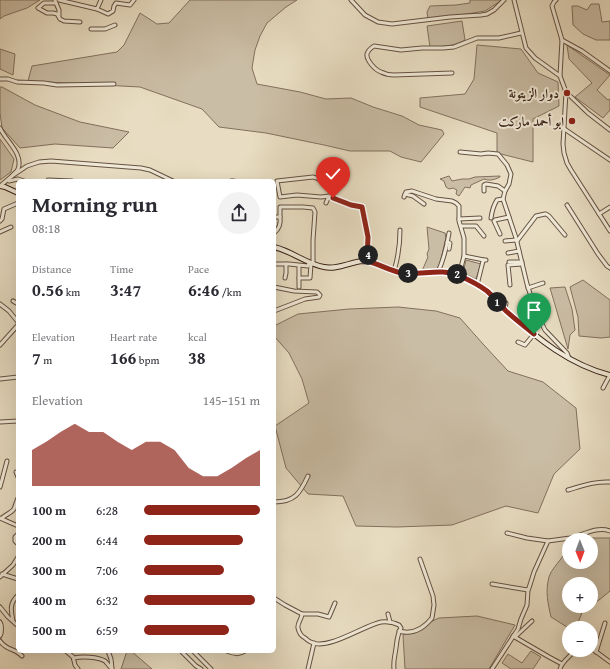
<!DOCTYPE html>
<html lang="en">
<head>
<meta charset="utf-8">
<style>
	:root { --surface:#fff; --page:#f2f2f3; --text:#2b2b33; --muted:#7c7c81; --accent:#8f2418 }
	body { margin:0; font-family:"Gentium Book Plus",Amiri,serif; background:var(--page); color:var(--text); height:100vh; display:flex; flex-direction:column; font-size:15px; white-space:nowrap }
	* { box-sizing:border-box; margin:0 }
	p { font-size:13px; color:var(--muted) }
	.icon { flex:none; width:22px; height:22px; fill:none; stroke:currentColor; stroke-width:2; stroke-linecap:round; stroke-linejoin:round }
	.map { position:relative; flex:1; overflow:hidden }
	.drawer { position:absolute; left:16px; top:179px; width:260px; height:474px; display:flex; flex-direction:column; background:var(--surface); border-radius:6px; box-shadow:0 4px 16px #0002 }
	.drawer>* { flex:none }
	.needle { width:26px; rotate:179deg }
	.buttons { position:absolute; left:562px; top:533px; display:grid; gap:8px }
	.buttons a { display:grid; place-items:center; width:36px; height:36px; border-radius:50%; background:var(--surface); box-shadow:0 4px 16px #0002; font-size:20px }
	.pin { position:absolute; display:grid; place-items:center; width:34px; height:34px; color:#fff; margin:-41px -17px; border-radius:50% 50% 50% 0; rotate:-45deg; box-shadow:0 0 4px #0007 }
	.pin .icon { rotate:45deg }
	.km { position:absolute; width:20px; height:20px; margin:-10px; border-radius:50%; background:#222; color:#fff; font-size:11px; line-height:20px; text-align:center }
	.round { display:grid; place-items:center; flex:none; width:42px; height:42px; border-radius:21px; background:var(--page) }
	.head { display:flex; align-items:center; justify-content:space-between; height:68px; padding:0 16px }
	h1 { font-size:22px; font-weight:700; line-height:30px }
	.figures { display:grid; grid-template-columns:repeat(3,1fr); gap:6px; height:68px; padding:4px 16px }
	.figures div { display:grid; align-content:center }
	.figures b { font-size:17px; font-weight:700 }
	.figures small { font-size:11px; font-weight:400 }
	.figures p { font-size:11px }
	.chart { height:112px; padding:8px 16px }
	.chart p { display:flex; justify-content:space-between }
	.chart svg { width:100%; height:72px; margin-top:4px; fill:var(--accent); opacity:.7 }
	ul { padding:0 16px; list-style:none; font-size:13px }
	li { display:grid; grid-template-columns:64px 48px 1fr; align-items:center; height:30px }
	li i { height:10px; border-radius:5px; background:var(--accent) }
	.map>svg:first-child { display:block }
	.green { fill:#cabda5; stroke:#82705f }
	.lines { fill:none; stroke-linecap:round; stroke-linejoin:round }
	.minor-casing { stroke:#655243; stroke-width:5 }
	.secondary-casing { stroke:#392319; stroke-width:6 }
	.minor { stroke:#f0e9d7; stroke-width:3 }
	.secondary { stroke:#f0e9d7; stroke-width:4 }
	.route-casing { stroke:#fff; stroke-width:8 }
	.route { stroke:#8f2418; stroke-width:5 }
	.poi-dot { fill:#8f2418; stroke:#f0e9d7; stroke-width:1.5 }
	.labels { text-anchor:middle; stroke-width:4; stroke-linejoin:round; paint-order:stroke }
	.poi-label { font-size:13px; font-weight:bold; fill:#392319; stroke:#f0e9d7; text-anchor:end }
</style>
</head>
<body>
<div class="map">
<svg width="610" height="669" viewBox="0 0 610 669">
	<rect width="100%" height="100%" fill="#e8ddc2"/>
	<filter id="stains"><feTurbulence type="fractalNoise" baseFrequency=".005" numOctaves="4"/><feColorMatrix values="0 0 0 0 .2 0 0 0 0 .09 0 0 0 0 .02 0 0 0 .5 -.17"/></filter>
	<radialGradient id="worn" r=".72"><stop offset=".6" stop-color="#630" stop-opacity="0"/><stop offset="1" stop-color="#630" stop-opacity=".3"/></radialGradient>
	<g class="green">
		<path d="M0 0H40L27 8 4 16 0 19Z"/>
		<path d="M190 0H297L286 7 267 23 260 36 255 50 252 68 257 84 300 92 326 99 351 98 373 107 402 116 419 125 442 130 444 134 421 162 401 157 390 151H350L324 145 266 133 219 127 202 109 140 87 28 81 32 66 117 52 124 45 140 13 157 24 169 23Z"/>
		<path d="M470 0H501L499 2 485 11 473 13 428 19 427 12 430 6 456 5 470 3Z"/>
		<path d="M591 4H599L602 22 610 21V40H596L583 34 573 25 572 6H578L587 10Z"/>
		<path d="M462 21 465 40C454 46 443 47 430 47L427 26Z"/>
		<path d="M477 45 521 49 538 73 558 82 559 106 533 119V162L497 153V133L420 107V98L465 94 474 79Z"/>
		<path d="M567 45 610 75 597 90 608 100 610 99V110L603 118 575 97 592 83 569 59Z"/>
		<path d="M0 49 15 54 13 75 0 69Z"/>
		<path d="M0 87H2L35 105 80 122 129 132 113 148 55 144 20 148 2 128 0 113Z"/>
		<path d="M0 139 14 159 11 172 0 180Z"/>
		<path d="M449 176 452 181 462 179H469L475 177 500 176V177C494 180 490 181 484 179L471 185 470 188 465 187 459 196 456 194 457 190 453 188 449 189 446 187 444 181 440 179Z"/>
		<path d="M427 227 445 233 446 238 439 267 437 270 422 271 428 257 427 254 429 249Z"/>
		<path d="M466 260 481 264 476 279 463 273Z"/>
		<path d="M583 280 610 300V337L601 338 579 336 578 317 570 287Z"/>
		<path d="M565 287 572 309 575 330 570 335 568 349 550 288Z"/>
		<path d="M398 307 436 311 460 318 483 344 508 371 543 382 576 408 580 449 554 474 538 513 506 506 452 525 397 527 356 526 343 496 308 494 286 468 275 426 309 403 302 379 289 353 274 336V326L298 314 349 309Z"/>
		<path d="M589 538H610V591L599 600 591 605V584H569V606H589L583 610 576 628 567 627 551 617C548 604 545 591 549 577 551 570 559 562 563 556H569V562C577 562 584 563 593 562L591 558V540H589Z"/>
		<path d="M477 616 515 625 489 669H405L403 635 439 618Z"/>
		<path d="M127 651H131L152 669H121Z"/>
		<path d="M531 651 541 657 533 669H511L502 663 508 654 522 663Z"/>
	</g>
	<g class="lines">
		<defs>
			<g id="minor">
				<path d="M55 0 56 3H44L38 8 47 13H53L57 14 60 19 64 21 80 22"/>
				<path d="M59 0 97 9 108 14 113 11 114 6 116 3 130 5 134 0"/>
				<path d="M351 0 365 15 378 22 392 24 450 17 481 15 487 14 494 10 504 0"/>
				<path d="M514 0 526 48 535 58 560 76"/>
				<path d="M556 0 554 2 552 6 562 40 582 51 610 71"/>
				<path d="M56 3 59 10V16"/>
				<path d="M97 9 101 0"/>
				<path d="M91 29H105L115 25"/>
				<path d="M562 40 560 76 566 92 563 144 564 153 567 163 571 170 610 231"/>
				<path d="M452 73 394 75C389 75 385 74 381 72 375 70 366 60 367 54 368 50 371 48 374 46L401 50 422 48H443L454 47 477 38H499L521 33"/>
				<path d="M0 79H8L17 82 44 83 57 85 114 84"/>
				<path d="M566 92 588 113 610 130"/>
				<path d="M0 128C5 140 24 154 18 169 17 172 14 173 12 176L0 186"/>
				<path d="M563 128 610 160"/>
				<path d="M460 152 481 154 488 153 498 154 507 165 511 174 509 184 505 191 503 199 516 238 527 284 536 312 545 330 567 353 569 358"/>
				<path d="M12 176 27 166 39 162 51 161 141 168 150 170 173 181"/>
				<path d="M48 180 72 181"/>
				<path d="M9 181 18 179 24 181"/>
				<path d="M231 181H234"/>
				<path d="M328 188C324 183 320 178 313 177L277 181 280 197 297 195 321 197 329 196"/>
				<path d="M484 191V185L486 184 498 186 505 191"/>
				<path d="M405 194 413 196 424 204"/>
				<path d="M404 197 406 192 412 191 436 199 452 201 456 203 459 206V221L464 238V256L459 275"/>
				<path d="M326 203 329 196 351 205 362 207 368 237 367 261"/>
				<path d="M567 205 598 254 607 266 610 268"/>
				<path d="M599 214 610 207"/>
				<path d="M274 217H280C281 224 279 229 274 233"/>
				<path d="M280 217V207H303L313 208 315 212 313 240V264"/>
				<path d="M491 218C492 211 493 206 497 200L503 199"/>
				<path d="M459 219 480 218"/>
				<path d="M0 221 2 219 4 209 18 203"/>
				<path d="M461 226H476L484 236"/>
				<path d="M0 232 11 227"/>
				<path d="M500 234 494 221 495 220 509 217"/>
				<path d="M505 241 516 240"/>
				<path d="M517 241 536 216 545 214H546L549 216 565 235"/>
				<path d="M447 242 450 243 449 249"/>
				<path d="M508 253 519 251"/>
				<path d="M464 256 484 260"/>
				<path d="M509 262H522"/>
				<path d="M274 264H289L308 266 309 263"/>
				<path d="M394 271C398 258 400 243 400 230"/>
				<path d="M438 272C443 261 447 245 449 233"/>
				<path d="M285 278 286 273V264"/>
				<path d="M299 278H310L311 264"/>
				<path d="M477 285 483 261 484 260H486"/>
				<path d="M510 285 508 265 522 264"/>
				<path d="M274 287 294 291 317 292 320 295 319 297 305 299 274 311"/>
				<path d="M299 287V266"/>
				<path d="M528 288 543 283"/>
				<path d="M13 301 18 304"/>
				<path d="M0 304 9 311 18 322"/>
				<path d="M505 309 506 303"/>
				<path d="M518 342 525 345 534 334"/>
				<path d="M0 345 18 325"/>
				<path d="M0 379 18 377"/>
				<path d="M603 388 610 375"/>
				<path d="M0 422 18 421"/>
				<path d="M18 473 16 472 18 477"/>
				<path d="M0 487 7 461"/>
				<path d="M568 490C582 486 595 481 610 482"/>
				<path d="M274 502C295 502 300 493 308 476"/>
				<path d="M0 518 18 526"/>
				<path d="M2 518C5 515 11 513 14 509 15 506 17 501 18 498"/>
				<path d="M507 533 527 538 548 541"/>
				<path d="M18 534 15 537V541L18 544"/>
				<path d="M2 574 18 579"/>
				<path d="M0 577 13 565 18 557"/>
				<path d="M492 584 528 590"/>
				<path d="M274 598 285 605 302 614C302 619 297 623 298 628 299 633 301 636 305 638 307 640 310 642 313 643 330 649 363 626 381 622 388 621 393 622 399 625L401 628C397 635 397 641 396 648 395 656 393 661 394 669"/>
				<path d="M0 607 8 617 18 626"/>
				<path d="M302 614H318L329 617 335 603"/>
				<path d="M388 614 390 622"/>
				<path d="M13 621C11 610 9 604 18 595"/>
				<path d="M0 622C2 625 2 633 0 636"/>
				<path d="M399 631C413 635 424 628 432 618L434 605 433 596 420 559"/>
				<path d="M513 636 549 657 562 664"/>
				<path d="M515 637 532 621"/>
				<path d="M0 641C7 651 15 648 22 656"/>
				<path d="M591 648 610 662"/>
				<path d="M66 651 73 657 75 665 78 669"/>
				<path d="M108 651 111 659 112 669"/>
				<path d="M181 651 196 666 201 669"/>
				<path d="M193 651 211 669"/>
				<path d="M227 651C234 654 239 655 245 651"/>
				<path d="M596 652 605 623"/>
				<path d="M74 658C82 656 98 657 105 661 107 663 109 666 112 669"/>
				<path d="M308 669 314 643"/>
				<path d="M492 669 518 629 521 619 527 605 528 590 529 588 534 572 548 541C555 540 563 539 570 538 584 535 596 526 610 531"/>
				<path d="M560 669C562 661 570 657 575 650"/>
			</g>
			<g id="secondary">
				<path d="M0 186 5 187 18 193"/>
				<path d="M274 247C292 251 306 264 324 267 337 270 350 262 363 261 377 261 389 271 403 273 422 276 442 268 460 276 469 280 479 285 486 291 494 297 500 306 508 312 538 339 570 365 610 375"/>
			</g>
		</defs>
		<use href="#minor" class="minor-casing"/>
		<use href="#secondary" class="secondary-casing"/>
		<use href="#minor" class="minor"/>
		<use href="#secondary" class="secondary"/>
	</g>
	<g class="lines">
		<defs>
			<path id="route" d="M333 198 351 205 362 207 368 237 367 261C379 264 390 271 402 273 421 276 441 267 460 276 469 280 479 285 487 291 494 297 499 304 506 311 515 319 525 327 534 334"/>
		</defs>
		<use href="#route" class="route-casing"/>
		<use href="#route" class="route"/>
	</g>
	<g class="poi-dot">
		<circle cx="567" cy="93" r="4"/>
		<circle cx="572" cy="121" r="4"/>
	</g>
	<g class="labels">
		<g class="poi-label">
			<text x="559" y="98">دوار الزيتونة</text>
			<text x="564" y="126">ابو أحمد ماركت</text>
		</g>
	</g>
	<rect width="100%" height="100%" filter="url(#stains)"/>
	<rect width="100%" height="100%" fill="url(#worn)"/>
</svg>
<div class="buttons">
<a><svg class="needle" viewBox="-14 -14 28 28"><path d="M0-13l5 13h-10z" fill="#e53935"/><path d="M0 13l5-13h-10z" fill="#7c7c81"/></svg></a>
<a>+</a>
<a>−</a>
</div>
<div class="pin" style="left:534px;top:334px;background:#1e9e55"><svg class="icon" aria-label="arrive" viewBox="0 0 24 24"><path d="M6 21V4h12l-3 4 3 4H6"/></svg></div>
<div class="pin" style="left:333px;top:198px;background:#d93025"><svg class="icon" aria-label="check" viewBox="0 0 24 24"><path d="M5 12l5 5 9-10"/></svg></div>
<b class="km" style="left:497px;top:302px">1</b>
<b class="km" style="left:457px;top:274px">2</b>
<b class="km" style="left:408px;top:273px">3</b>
<b class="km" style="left:368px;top:255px">4</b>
<section class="drawer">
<div class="head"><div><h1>Morning run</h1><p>08:18</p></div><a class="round"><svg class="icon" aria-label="share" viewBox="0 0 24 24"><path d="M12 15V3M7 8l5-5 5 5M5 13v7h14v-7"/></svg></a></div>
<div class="figures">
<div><p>Distance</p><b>0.56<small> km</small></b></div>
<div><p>Time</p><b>3:47</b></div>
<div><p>Pace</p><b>6:46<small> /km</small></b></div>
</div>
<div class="figures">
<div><p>Elevation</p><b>7<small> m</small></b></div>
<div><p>Heart rate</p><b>166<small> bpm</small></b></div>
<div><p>kcal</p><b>38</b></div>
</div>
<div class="chart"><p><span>Elevation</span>145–151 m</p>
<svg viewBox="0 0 160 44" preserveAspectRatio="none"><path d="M0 44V22L10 17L20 11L30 6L40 11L50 11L60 17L70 22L80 17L90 17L100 22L110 33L120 38L130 38L140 33L150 27L160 22V44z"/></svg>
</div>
<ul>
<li><b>100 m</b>6:28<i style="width:100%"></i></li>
<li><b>200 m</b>6:44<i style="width:85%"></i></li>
<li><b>300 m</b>7:06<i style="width:69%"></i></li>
<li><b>400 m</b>6:32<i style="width:96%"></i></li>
<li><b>500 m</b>6:59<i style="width:73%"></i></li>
</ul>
</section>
</div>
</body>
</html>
